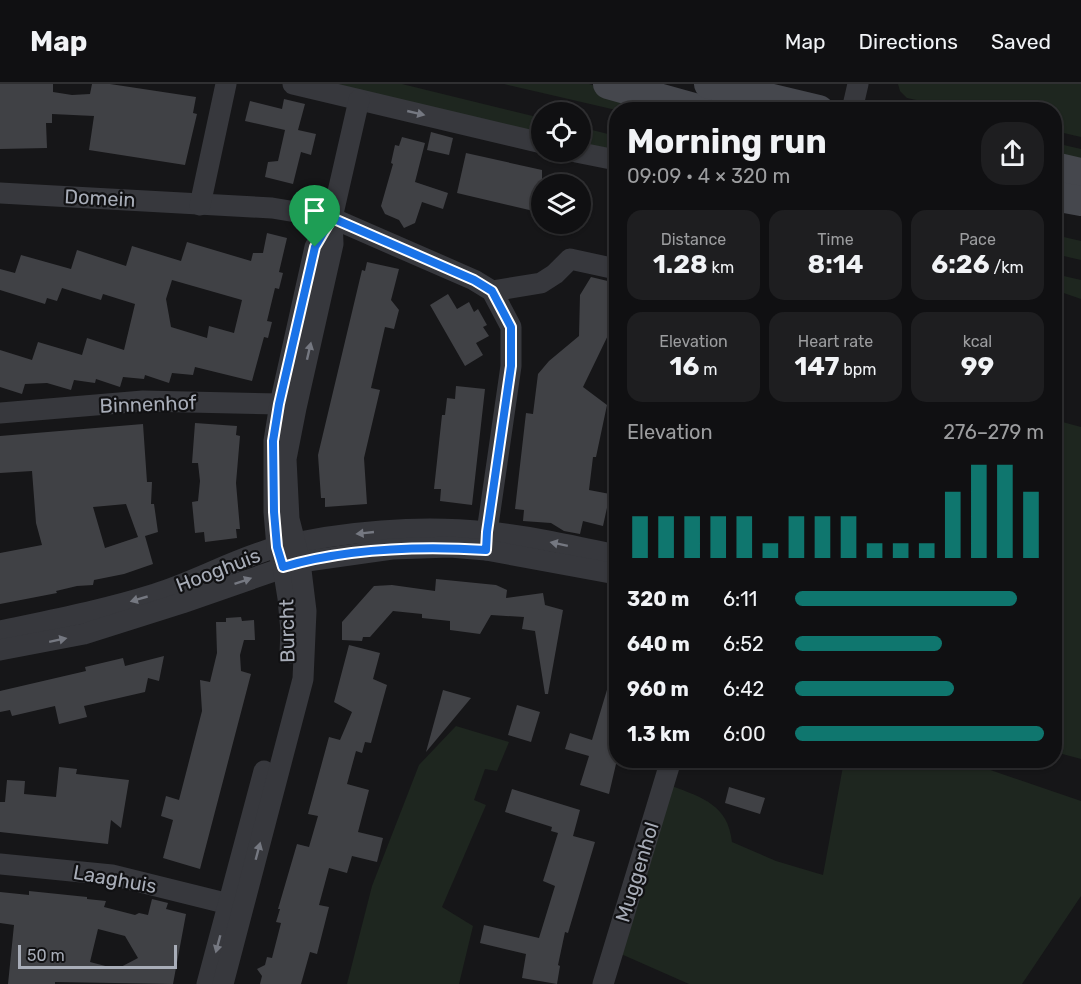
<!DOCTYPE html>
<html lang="en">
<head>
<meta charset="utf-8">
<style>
	:root { --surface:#101012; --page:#1e1e20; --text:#f1f3f6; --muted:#9c9d9f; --line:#303032; --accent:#0f766e }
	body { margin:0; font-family:Rubik,sans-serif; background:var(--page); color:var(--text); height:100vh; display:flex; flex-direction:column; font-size:22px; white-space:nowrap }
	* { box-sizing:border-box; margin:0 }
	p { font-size:20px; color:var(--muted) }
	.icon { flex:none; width:33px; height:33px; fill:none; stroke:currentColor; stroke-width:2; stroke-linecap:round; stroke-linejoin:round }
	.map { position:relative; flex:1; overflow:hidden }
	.side { position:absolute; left:609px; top:18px; width:453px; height:666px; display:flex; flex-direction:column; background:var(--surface); border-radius:24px; box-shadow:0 2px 4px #0004,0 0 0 2px var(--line) }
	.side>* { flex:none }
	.tools { position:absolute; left:531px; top:18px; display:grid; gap:12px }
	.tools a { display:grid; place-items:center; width:60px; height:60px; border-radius:50%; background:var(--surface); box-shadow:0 2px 4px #0004,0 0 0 2px var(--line); font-size:30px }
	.scale { position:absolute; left:18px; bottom:15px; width:159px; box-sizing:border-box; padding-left:6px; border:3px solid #a8adb8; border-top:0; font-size:16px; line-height:21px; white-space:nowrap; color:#a8adb8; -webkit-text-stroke:4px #111113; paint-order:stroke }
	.pin { position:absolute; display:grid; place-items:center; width:51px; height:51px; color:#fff; margin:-62px -26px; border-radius:50% 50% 50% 0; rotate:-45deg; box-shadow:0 0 6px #0007 }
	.pin .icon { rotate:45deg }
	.round { display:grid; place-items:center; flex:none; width:63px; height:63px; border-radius:24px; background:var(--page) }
	.overview { display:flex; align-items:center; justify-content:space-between; height:102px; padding:0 18px }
	h1 { font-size:33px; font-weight:700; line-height:45px }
	.figures { display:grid; grid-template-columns:repeat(3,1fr); gap:9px; height:102px; padding:6px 18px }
	.figures div { display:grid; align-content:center; border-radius:15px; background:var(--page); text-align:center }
	.figures b { font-size:26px; font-weight:700 }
	.figures small { font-size:16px; font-weight:400 }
	.figures p { font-size:16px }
	.chart { height:168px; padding:12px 18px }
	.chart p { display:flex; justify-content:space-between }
	.chart svg { width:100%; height:108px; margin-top:6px; stroke:var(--accent); stroke-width:6 }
	ul { padding:0 18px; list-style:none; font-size:20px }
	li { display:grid; grid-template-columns:96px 72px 1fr; align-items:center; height:45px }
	li i { height:15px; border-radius:8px; background:var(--accent) }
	header { display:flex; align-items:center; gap:36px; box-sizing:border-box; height:84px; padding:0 30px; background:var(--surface); border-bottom:2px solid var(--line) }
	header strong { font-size:28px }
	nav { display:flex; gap:33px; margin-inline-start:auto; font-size:21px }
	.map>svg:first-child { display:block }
	.green { fill:#1e261f }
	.building { fill:#404145; fill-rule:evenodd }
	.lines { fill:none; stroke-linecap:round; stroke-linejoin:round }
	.street { stroke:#37383d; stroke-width:21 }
	.secondary { stroke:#45474d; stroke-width:30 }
	.oneway { fill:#757881 }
	.route-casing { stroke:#fff; stroke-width:12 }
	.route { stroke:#1a73e8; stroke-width:8 }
	.labels { text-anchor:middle; stroke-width:4.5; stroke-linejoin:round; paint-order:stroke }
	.street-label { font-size:20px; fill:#a8adb8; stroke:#111113 }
</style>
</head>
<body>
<header>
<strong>Map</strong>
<nav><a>Map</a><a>Directions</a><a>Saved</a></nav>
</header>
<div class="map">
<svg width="1081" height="900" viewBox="0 0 1081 900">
	<rect width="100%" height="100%" fill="#161618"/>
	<g class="green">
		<path d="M325 0H402L541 34V50Z"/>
		<path d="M504 0H589L681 25 616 26Z"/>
		<path d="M898 0H1081V53L1055 47 1054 26 958 25 907 14 900 7Z"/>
		<path d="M580 43 616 52V67L581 59Z"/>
		<path d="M1055 59 1081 65V82L1055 75Z"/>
		<path d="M1055 151 1081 157V176L1055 170Z"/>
		<path d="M1055 190 1081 196V215L1055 206Z"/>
		<path d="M1055 336 1081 343V675L1055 668Z"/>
		<path d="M456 642 509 658 497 687 485 685 474 716 486 721 442 823 473 842 459 900H347L372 802 419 681Z"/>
		<path d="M844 677H964L1081 717V812L1022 900H689L621 870 672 702C703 714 728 721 732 758L776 777 823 791Z"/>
	</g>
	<g class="building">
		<path d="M0 0H53V8L72 11 90 10 92 0H110L196 13 193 29 197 30 185 81 89 66 94 32 52 30V39H46L47 64 0 65Z"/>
		<path d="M284 15 305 20 298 46 316 50 311 71 301 68 293 100 265 93 268 78 278 77 285 46 245 37 250 17 282 25Z"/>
		<path d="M431 48 453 54 449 71 427 66Z"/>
		<path d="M402 53 425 59 415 98 448 109 443 125 422 118 415 139 404 144 399 136 385 130 381 122 393 80 391 79 395 61 399 62Z"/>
		<path d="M466 69 542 86V129L457 109Z"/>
		<path d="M267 149 287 154 279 188 283 189 279 205 275 204 267 237 272 238 268 254 264 253 252 297 195 283 193 291 172 289 169 299 145 291 144 295 123 293 120 303 96 295 95 299 74 296 71 306 47 299 25 300 22 310 0 303V266L32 276 38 258 82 271 87 254 124 266 135 220 103 210 101 216 62 204 57 217 47 214 45 220 0 206V185L15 189 21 171 71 185 77 166 126 182 132 162 181 177 187 158 251 177 253 169H263ZM172 196 242 216 234 249 209 242 207 254 171 243 166 215Z"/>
		<path d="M367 178 399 185 391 216 399 226 394 245 385 243 371 304 380 306 364 374 367 420 325 423V414H321L318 371 362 186 365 187Z"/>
		<path d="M591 193 616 199V218L610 240 613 241 583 303 607 321 596 373H593L589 406 610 410 603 442 583 437 580 450 564 447 551 439 523 437 524 426 515 425 526 329 533 330 538 290 549 277 579 252 580 211Z"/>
		<path d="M448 210 457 225 469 218 474 228 478 225 487 241 483 243 489 252 476 259 483 271 465 282 430 221Z"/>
		<path d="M456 302 485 305 472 421 440 417 441 405H434L442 331H445L447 314 455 315Z"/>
		<path d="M195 339 237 342 236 351 240 352 236 399 240 445H236L237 454 205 458 204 448 195 449 192 418 198 417 200 397 198 379H192Z"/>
		<path d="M143 340 147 398H152L151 420H154L158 448 145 452 153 480 124 490 94 496 93 501 77 502 56 507 57 509 0 520V469L42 461 36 439 32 387 0 389V352ZM126 420 138 453 105 464 93 423Z"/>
		<path d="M436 495 496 501 507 506 506 514 543 509 545 521 563 526 548 610H545L535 547 522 545 524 533 491 531 480 550 450 546V537L422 534V530L393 527 370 553H363L362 557 342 556V538L374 502 392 501 435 507Z"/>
		<path d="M241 533 242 537 254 536 255 556H244L240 571 241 587 251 590 200 785 163 774 173 736 161 732 166 712 179 716 202 627 200 596 210 598 217 569 216 538H226V534Z"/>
		<path d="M349 561 380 569 373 595 387 601 371 659 365 658 362 669 356 667 347 700 369 706 358 748 383 754 377 778 352 772 347 789 329 784 319 821 329 823 317 870 310 868 301 900H260L262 892 257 885 265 881 267 873 272 874 281 839 276 838 280 825H278L297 760 309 763 318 732 308 730 329 653 340 656 352 628 334 618Z"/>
		<path d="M164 572 159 597 148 594 145 608 84 622 87 633 59 640 55 622 12 632 10 626 0 628V607L86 587 85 583 123 574 125 582Z"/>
		<path d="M612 589H616V676H627L626 682 616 680 609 710 580 701 589 672 565 665 570 649 592 656Z"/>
		<path d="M443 606 471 614 426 668Z"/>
		<path d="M517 621 540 628 531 658 508 651Z"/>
		<path d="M59 683 77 685 76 690 129 696 121 744 111 736 108 760 0 748V718H5L7 696 25 697 24 710 56 713Z"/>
		<path d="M729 703 765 714 760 730 725 719Z"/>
		<path d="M512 705 580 726 573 752 595 758 568 849 565 848 558 881 560 882 557 900 522 894 526 870 480 859 484 841 539 854 555 802 543 797 558 749 551 747 552 743 505 728Z"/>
		<path d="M29 807 87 813V815L106 817 104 823 135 831 139 829 148 831 152 815 168 819 166 825 186 830 173 900 55 898V900H8L14 841 0 839V808L29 811ZM98 845 125 852 138 874 117 885 90 878Z"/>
	</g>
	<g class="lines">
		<g class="street">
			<path d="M293 0 542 59"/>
			<path d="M852 26 858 0"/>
			<path d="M576 68 616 76"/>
			<path d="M0 109 272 124 332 134 474 196 492 207 511 243V282L487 448 486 466"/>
			<path d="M200 121 226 0"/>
			<path d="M492 207 541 199 555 190 570 175 616 185"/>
			<path d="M0 329 143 317 280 320 292 323"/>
			<path d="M0 547C52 536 104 526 155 510 197 497 236 474 278 463 342 447 421 441 487 448 530 452 574 462 616 471"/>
			<path d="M0 566 84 550 182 519 300 478 392 465 450 463 486 466 616 490"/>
			<path d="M290 569 291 547 288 514 283 483 277 463 274 428V357L280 320 315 163 332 134"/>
			<path d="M0 780 112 791 241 823"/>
			<path d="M207 900 264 687"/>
			<path d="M223 900 303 595 306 527 300 478 289 435 286 375 296 324 333 160 332 134 359 16"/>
			<path d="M603 900 671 676"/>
		</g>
		<g class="secondary">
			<path d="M608 0 701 26"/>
			<path d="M709 0 819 26"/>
			<path d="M1054 83 1081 89"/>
			<path d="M1054 112 1081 117"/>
		</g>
	</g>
	<defs><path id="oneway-solid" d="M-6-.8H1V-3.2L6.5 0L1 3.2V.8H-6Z" transform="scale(1.5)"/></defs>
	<g class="oneway">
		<use href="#oneway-solid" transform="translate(416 29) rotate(13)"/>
		<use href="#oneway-solid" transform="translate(309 267) rotate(-77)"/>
		<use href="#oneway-solid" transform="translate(365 449) rotate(174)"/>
		<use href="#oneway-solid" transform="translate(559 460) rotate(-168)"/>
		<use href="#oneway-solid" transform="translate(243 497) rotate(-19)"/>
		<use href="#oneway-solid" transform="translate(139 515) rotate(164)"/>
		<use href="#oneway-solid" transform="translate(58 556) rotate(-12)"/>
		<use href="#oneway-solid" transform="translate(258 767) rotate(-75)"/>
		<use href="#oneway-solid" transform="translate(218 860) rotate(105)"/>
	</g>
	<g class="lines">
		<defs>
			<path id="route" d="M332 134 474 196 492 207 511 243V282L487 448 486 466C419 462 348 464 283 483L277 463 274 428 273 357 279 320 315 163Z"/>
		</defs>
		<use href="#route" class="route-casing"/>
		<use href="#route" class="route"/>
	</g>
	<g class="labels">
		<g class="street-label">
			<text transform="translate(100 114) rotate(3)" y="7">Domein</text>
			<text transform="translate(148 320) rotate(-2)" y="7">Binnenhof</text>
			<text transform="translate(218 486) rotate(-21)" y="7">Hooghuis</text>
			<text transform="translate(287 547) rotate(-91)" y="7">Burcht</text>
			<text transform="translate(637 788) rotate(-73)" y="7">Muggenhol</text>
			<text transform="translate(115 795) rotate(10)" y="7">Laaghuis</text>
		</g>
	</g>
</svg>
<div class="tools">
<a><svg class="icon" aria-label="locate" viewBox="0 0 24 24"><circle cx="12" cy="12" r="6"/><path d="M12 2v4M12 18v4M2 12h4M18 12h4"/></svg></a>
<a><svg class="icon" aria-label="layers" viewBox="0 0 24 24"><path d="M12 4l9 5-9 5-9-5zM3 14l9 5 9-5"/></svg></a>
</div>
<div class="scale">50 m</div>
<div class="pin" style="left:315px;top:163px;background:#1e9e55"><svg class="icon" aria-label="arrive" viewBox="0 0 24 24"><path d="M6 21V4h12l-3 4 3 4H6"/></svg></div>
<section class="side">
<div class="overview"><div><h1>Morning run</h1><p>09:09 · 4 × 320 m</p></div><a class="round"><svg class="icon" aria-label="share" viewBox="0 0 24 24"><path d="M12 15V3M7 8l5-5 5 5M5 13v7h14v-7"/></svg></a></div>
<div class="figures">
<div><p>Distance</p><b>1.28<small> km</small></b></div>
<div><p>Time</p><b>8:14</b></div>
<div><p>Pace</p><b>6:26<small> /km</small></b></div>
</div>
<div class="figures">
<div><p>Elevation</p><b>16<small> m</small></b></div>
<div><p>Heart rate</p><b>147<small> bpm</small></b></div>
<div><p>kcal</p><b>99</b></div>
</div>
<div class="chart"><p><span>Elevation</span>276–279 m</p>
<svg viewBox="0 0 160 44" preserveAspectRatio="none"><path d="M5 44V27M15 44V27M25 44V27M35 44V27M45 44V27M55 44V38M65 44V27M75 44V27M85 44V27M95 44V38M105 44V38M115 44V38M125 44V17M135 44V6M145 44V6M155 44V17"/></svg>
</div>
<ul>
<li><b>320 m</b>6:11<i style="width:89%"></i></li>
<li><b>640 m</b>6:52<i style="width:59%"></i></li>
<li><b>960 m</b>6:42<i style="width:64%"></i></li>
<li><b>1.3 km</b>6:00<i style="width:100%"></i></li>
</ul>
</section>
</div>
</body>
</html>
